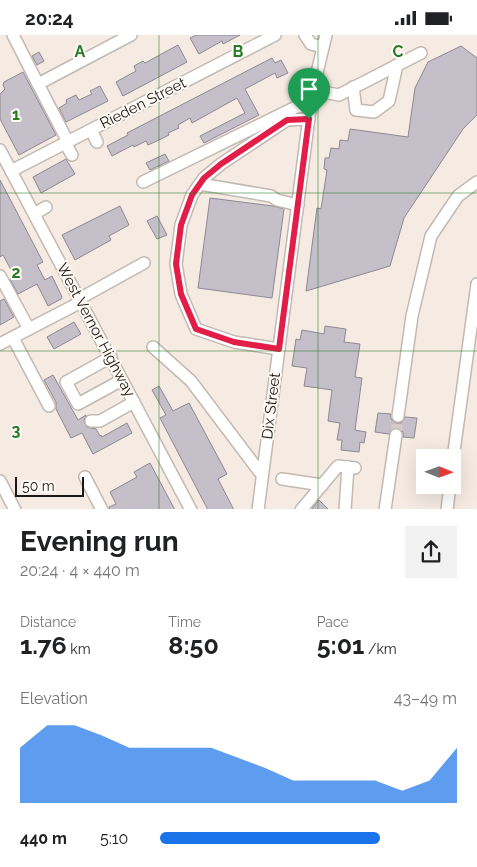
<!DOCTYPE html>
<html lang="en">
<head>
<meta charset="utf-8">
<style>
	:root { --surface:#fff; --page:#f2f2f2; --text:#202124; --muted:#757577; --accent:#1a73e8 }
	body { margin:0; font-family:Raleway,sans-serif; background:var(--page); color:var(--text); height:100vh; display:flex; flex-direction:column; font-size:19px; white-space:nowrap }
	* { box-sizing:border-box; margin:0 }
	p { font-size:16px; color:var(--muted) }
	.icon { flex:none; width:28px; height:28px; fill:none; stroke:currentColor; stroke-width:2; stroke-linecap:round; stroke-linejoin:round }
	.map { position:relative; height:474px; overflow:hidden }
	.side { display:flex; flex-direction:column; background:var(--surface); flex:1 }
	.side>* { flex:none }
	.needle { width:32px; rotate:91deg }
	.tools { position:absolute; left:416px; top:414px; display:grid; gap:10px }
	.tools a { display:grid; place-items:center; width:45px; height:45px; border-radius:0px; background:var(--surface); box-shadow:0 5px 20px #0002; font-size:25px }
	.scale { position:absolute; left:15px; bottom:12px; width:69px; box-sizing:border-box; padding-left:5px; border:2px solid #1b1815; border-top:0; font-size:14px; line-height:18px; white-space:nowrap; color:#1b1815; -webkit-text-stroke:4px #fff9f4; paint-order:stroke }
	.pin { position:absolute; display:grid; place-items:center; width:42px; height:42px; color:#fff; margin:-51px -21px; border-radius:50% 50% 50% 0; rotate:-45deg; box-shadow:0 0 5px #0007 }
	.pin .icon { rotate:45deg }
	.round { display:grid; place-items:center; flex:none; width:52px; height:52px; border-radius:0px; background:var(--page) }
	.head { display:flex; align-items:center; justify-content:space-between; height:85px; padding:0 20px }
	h1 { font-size:28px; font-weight:700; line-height:38px }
	.stats { display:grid; grid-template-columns:repeat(3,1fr); gap:8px; height:85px; padding:5px 20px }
	.stats div { display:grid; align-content:center }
	.stats b { font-size:25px; font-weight:700 }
	.stats small { font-size:14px; font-weight:400 }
	.stats p { font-size:14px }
	.chart { height:140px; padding:10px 20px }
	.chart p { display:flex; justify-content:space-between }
	.chart svg { width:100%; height:90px; margin-top:5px; fill:var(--accent); opacity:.7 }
	ul { padding:0 20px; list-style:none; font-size:16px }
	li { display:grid; grid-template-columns:80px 60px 1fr; align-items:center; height:38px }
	li i { height:12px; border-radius:6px; background:var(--accent) }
	.status { display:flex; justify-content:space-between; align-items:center; height:35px; padding:0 25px; background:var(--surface); direction:ltr }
	.status svg { height:14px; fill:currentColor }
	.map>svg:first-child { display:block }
	.building { fill:#c4bfc9; stroke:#8d8892 }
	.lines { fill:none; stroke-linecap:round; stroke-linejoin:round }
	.minor-tunnel { stroke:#d4cbc4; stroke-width:11; stroke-dasharray:11 5.5; stroke-linecap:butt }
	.minor-casing { stroke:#c2b9b1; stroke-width:14 }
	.minor { stroke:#fff; stroke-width:11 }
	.route-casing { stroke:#fff; stroke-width:10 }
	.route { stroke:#e11d48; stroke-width:6 }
	.grid { fill:none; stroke:#267b27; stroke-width:1; stroke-opacity:0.55 }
	.labels { text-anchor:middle; stroke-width:4; stroke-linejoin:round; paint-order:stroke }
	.street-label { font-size:15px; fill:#1b1815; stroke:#fff9f4 }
	.grid-label { font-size:16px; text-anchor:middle; font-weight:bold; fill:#267b27; stroke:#fff9f4; stroke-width:4; stroke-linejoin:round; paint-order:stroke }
</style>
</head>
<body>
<div class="status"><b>20:24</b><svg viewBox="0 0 49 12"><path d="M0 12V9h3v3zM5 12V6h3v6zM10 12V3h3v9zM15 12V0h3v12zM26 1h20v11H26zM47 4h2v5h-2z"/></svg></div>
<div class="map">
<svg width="477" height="475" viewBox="0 0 477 475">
	<rect width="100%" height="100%" fill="#f5ebe3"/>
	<g class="building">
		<path d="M196 0H240L223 9 222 6 199 19 190 3Z"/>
		<path d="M178 10 187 27 123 61 116 47 136 36 134 31 143 26 145 28Z"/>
		<path d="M461 11 477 23V80L463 94 404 183 390 231 306 256 317 173 321 174 327 135 324 134 325 123H329L331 113 339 114 340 105 348 106 350 94 408 102 415 53 428 27Z"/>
		<path d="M39 17 44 26 37 30 32 21Z"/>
		<path d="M272 23 275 28 281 25 288 38 277 43 275 38 245 54 259 80 204 108 200 101 245 78 237 63 192 88 190 83 178 90 179 93 168 98 169 100 159 105 148 110 146 106 134 112 133 110 112 121 107 111 128 100 127 98Z"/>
		<path d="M23 37 56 100 19 120 0 84V59L5 54 3 50 4 47Z"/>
		<path d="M100 51 108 66 66 87 59 73 67 68 66 65 76 60 79 65 92 59 90 56Z"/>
		<path d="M165 119 169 126 150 135 146 128Z"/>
		<path d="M66 124 75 139 41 158 33 142Z"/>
		<path d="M0 145 43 227 37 230 45 245 52 241 62 262 61 264 48 271 37 249 18 259 10 244 15 242 3 220 0 222Z"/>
		<path d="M210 163 273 171 284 174 272 263 198 253Z"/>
		<path d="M120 171 129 190 109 201 111 205 75 225 62 200Z"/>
		<path d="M157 181 167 200 157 204 147 186Z"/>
		<path d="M4 264 14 282 0 290V266Z"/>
		<path d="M74 287 81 299 54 314 47 302Z"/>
		<path d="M325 291 346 294 344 307 360 309 355 342 362 343 355 395 366 397 364 408 360 407 359 417 341 415 342 405H337L340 388 328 386 332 355 304 351 307 333 292 331 296 304 300 305 302 295 324 299Z"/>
		<path d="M53 340 78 385 86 380 84 386 87 392 96 394 100 401 101 400 102 402 127 388 132 398 93 419 82 398 71 403 56 374V367L44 345Z"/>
		<path d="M159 351 173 376 189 368 227 439 218 444 234 475H208L160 383 166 380 152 355Z"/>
		<path d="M378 378 391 379V384L396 388H401L405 382 417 383 414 403 403 402V397L398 393H393L389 399 375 397Z"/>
		<path d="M150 428 175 475H109V472L116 469 110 457 137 442 134 437Z"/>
		<path d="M319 465 329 475H311Z"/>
	</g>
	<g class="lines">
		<path class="minor-tunnel" d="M396 400 398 381"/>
		<defs>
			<g id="minor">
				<path d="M13 0 38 49"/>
				<path d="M305 0 311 9 323 12"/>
				<path d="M353 52 356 75 374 77 389 66 397 30"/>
				<path d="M313 55 339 60 421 18"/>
				<path d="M91 95 97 107"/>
				<path d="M68 107 38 49 131 0"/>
				<path d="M65 108 72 120"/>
				<path d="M0 115 191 475"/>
				<path d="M11 136 275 0"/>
				<path d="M143 147 296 72 311 71"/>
				<path d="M200 149 271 161 277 165 298 170"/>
				<path d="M34 179 46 172"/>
				<path d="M0 241 29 294"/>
				<path d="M79 264 144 228"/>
				<path d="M13 303 49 371"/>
				<path d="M0 309 81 267"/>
				<path d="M153 312 191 346 262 440"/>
				<path d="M279 314 234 307 196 294 181 259 176 229 181 190 192 160 204 143 221 129 287 85 309 84"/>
				<path d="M111 322 66 347 78 369 122 345"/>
				<path d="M398 381 412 281 431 201 458 161 477 147"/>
				<path d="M91 386H100L134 367"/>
				<path d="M452 431 477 249"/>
				<path d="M85 442 102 475"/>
				<path d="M282 444 322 450"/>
				<path d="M0 446 15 475"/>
				<path d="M258 475 312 59 326 0"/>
				<path d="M301 475 338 431 355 433"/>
				<path d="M345 475 348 432"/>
				<path d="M385 475 396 400"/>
				<path d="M447 475 450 450"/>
			</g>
		</defs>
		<use href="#minor" class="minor-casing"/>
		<use href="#minor" class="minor"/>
	</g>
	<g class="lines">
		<defs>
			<path id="route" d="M309 84 279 314 234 307 196 294 181 259 176 229 181 190 192 160 204 143 221 129 287 85Z"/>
		</defs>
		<use href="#route" class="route-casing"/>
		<use href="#route" class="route"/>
	</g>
	<path class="grid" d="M159 0V475M318 0V475M0 158H477M0 316H477"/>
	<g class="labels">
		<g class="street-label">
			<text transform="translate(143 68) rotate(-27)" y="5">Rieden Street</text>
			<text transform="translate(96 295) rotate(62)" y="5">West Vernor Highway</text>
			<text transform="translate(271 371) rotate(-83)" y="5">Dix Street</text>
		</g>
	</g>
	<g class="grid-label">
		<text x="80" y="22">A</text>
		<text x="238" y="22">B</text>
		<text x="398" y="22">C</text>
		<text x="16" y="85">1</text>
		<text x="16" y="243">2</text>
		<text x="16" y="401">3</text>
	</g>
</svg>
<div class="tools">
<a><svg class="needle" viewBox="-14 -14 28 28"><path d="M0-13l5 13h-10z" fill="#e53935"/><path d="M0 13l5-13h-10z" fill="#757577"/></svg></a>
</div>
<div class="scale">50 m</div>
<div class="pin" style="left:309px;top:84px;background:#1e9e55"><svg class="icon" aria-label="arrive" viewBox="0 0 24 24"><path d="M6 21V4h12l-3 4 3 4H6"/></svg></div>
</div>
<section class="side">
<div class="head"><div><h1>Evening run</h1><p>20:24 · 4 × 440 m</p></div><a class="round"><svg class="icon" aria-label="share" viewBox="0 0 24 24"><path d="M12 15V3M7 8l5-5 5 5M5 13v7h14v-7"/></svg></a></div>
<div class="stats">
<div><p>Distance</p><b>1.76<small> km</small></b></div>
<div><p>Time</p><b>8:50</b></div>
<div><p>Pace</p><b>5:01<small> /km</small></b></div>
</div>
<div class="chart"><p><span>Elevation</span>43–49 m</p>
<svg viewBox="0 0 160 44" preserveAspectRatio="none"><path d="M0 44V17L10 6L20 6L30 11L40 17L50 17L60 17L70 17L80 22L90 27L100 33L110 33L120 33L130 33L140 38L150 33L160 17V44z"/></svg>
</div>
<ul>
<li><b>440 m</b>5:10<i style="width:74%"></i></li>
</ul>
</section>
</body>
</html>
